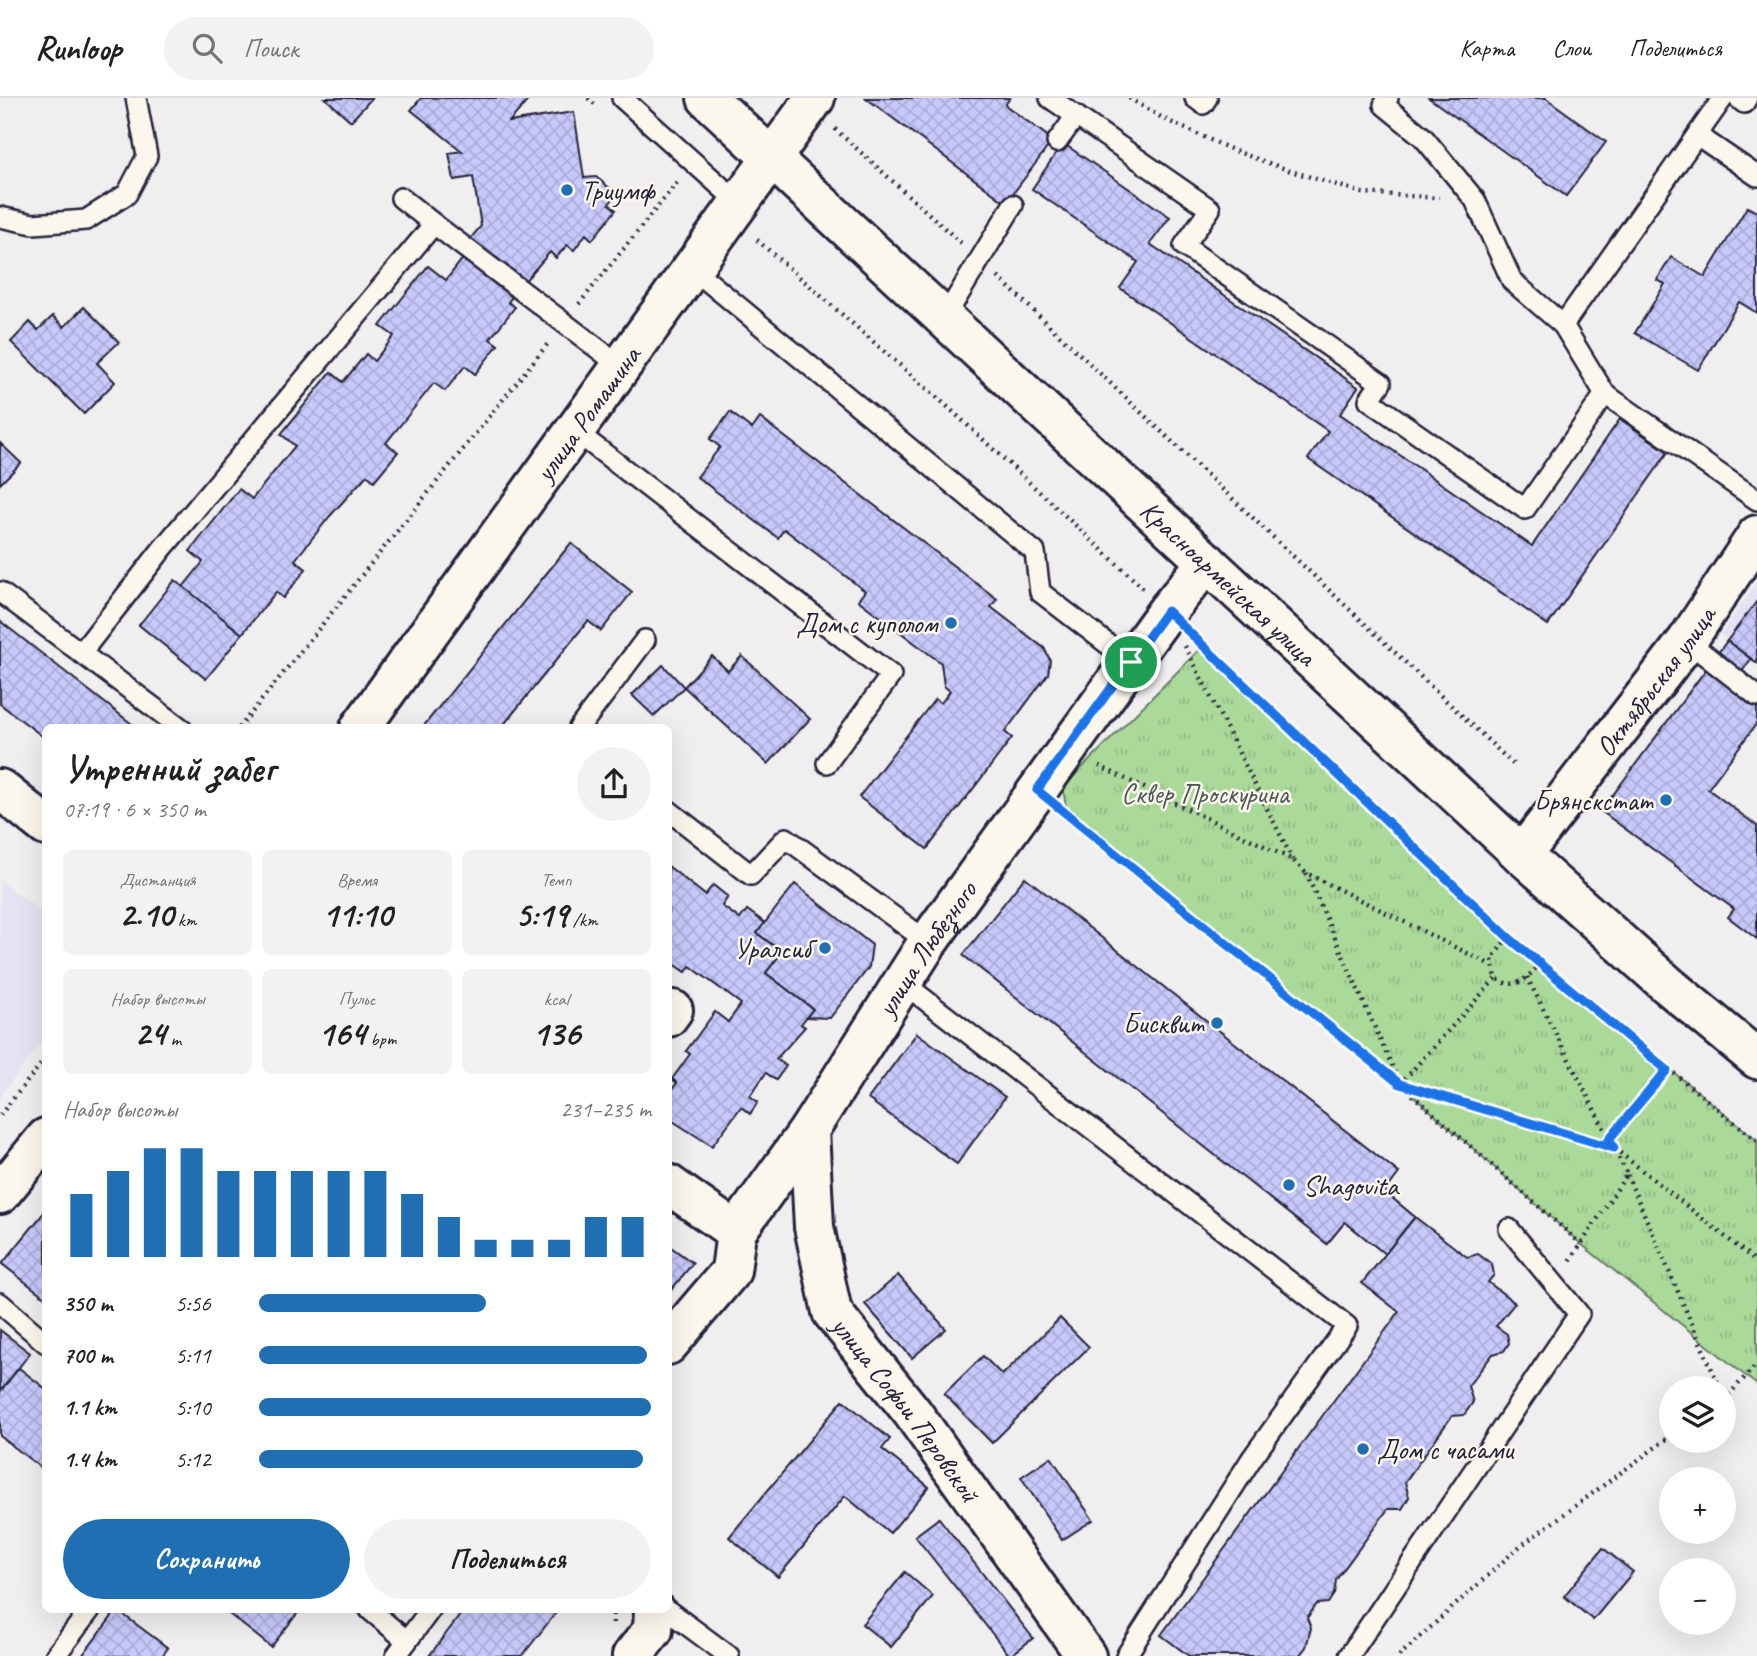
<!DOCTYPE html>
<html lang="ru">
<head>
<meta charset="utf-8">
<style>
	:root { --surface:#fff; --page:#f2f2f2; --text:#202124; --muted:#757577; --line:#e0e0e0; --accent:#1f6fb2 }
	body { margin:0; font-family:Caveat,sans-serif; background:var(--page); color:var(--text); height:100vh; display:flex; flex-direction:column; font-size:26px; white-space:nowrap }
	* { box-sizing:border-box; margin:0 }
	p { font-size:23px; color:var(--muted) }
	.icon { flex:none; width:38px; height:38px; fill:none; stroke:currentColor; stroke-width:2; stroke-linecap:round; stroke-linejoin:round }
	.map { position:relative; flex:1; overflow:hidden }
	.details { position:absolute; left:42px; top:626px; width:630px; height:889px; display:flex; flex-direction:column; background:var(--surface); border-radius:10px; box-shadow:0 7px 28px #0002 }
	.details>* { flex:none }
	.buttons { position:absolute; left:1659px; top:1278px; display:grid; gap:14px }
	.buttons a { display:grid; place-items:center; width:77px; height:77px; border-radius:50%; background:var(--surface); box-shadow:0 7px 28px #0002; font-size:35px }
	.pin { position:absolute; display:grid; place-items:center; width:60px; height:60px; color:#fff; margin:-30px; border:4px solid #fff; border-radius:50%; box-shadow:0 2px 7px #0007 }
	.round { display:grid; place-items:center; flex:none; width:74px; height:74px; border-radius:37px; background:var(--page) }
	.headline { display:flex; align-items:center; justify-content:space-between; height:119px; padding:0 21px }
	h1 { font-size:38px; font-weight:600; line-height:52px }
	.figures { display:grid; grid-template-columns:repeat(3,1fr); gap:10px; height:119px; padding:7px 21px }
	.figures div { display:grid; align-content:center; border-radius:10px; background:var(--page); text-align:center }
	.figures b { font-size:35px; font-weight:600 }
	.figures small { font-size:19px; font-weight:400 }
	.figures p { font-size:19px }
	.chart { height:196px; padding:14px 21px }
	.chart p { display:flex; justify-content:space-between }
	.chart svg { width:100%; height:126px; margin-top:7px; stroke:var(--accent); stroke-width:6 }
	.cta { display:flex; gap:14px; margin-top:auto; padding:14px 21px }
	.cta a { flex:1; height:80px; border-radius:42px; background:var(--accent); color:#fff; font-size:28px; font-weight:600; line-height:80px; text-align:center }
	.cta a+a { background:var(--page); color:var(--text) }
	ul { padding:0 21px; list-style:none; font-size:23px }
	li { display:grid; grid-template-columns:112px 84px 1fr; align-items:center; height:52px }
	li i { height:18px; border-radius:9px; background:var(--accent) }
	header { display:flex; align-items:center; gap:42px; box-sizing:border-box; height:98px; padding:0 35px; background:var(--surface); border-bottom:2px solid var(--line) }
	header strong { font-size:33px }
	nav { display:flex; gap:38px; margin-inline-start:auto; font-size:24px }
	.search { width:490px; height:63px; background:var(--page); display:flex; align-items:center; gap:18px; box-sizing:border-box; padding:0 24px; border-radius:38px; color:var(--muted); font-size:26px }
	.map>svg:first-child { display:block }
	.built { fill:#e5e3f3 }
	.grass { fill:url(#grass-tufts); stroke:#667e6a; stroke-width:2 }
	.building { fill:url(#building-cross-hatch); stroke:#22223b; stroke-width:2 }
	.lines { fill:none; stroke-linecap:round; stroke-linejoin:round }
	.lane-casing { stroke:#22223b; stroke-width:24 }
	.street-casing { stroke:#22223b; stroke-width:44 }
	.primary-casing { stroke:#22223b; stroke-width:44 }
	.path { stroke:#22223b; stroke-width:4.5; stroke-dasharray:2 5; stroke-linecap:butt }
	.lane { stroke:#fbf7ec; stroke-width:19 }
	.street { stroke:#fbf7ec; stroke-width:38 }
	.primary { stroke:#fbf7ec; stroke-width:38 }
	.route-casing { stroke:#fff; stroke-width:14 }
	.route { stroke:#1a73e8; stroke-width:9 }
	.poi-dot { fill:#1f6fb2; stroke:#fbf7ec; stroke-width:2.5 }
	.labels { text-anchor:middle; stroke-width:5; stroke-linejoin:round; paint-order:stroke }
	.poi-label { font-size:28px; fill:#22223b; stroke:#fbf7ec; text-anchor:end }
	.street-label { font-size:28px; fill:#22223b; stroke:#fbf7ec }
	.park-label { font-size:28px; fill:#4b5957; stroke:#fbf7ec }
</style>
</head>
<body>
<header>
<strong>Runloop</strong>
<div class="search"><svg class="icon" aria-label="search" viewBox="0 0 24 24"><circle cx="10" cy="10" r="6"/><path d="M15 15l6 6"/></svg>Поиск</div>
<nav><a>Карта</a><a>Слои</a><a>Поделиться</a></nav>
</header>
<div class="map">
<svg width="1757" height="1558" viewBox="0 0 1757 1558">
	<defs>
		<pattern id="grass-tufts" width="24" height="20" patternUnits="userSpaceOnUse" patternTransform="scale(1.75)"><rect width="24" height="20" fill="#abd999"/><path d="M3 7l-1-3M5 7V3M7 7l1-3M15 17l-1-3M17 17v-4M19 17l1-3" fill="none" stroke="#93ba85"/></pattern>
		<pattern id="building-cross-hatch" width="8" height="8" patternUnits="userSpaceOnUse" patternTransform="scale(1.75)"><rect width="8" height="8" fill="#c8c9fb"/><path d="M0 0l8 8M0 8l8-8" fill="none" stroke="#acacd8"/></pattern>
	</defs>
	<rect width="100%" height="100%" fill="#f1eeef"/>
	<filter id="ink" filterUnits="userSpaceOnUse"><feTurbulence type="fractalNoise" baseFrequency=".0143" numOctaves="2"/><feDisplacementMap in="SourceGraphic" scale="14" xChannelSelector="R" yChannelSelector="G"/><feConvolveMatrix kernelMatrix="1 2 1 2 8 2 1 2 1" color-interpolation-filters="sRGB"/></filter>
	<g filter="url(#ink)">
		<g class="built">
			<path d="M1757 484V562L1720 537Z"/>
			<path d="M0 783 46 816 45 939 0 999Z"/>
		</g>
		<path class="grass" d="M1202 549 1524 853 1757 1042V1287L1581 1146 1400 986 1067 717 1063 689Z"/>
		<g class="building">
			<path d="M325 0H372L351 23Z"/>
			<path d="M421 0H530L509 24 574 14 584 80 596 79 617 96 609 106 616 112 592 142 586 136 574 152 567 147 556 160 550 154 523 185 508 204 515 209 490 241 498 247 475 276 465 268 445 293 434 285 386 345 398 354 374 383 367 377 330 418 295 462 306 471 283 500 276 494 242 536 183 489 203 464 190 453 239 391 252 401 295 348 281 336 331 274 343 284 366 256 374 263 394 238 380 228 428 168 446 182 474 146 470 141 481 128 473 79 454 82 449 55 462 53 411 12Z"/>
			<path d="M866 0H1010L1005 7 1053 42 1006 105Z"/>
			<path d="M1429 0H1546L1606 44 1566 98Z"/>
			<path d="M1063 45 1170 119 1150 146 1358 289 1340 316 1532 448 1620 321 1668 354 1548 527 1308 361 1328 333 1120 190 1138 164 1032 91Z"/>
			<path d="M1747 109 1757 114V215L1739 204 1698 272 1635 235 1665 186 1657 182 1671 159 1705 179Z"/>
			<path d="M84 209 119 244 97 265 115 284 84 316 11 244 30 224 38 232 53 218 64 229Z"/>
			<path d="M730 314 752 331 760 320 997 501 991 509 1044 550 1050 562 1048 576 1005 634 1012 640 927 751 859 699 935 601 941 605 950 593 944 588 941 565 858 502 865 493 784 431 778 440 697 379 720 349 710 341Z"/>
			<path d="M0 345 21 365 0 386Z"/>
			<path d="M571 445 632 494 601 533 588 523 501 630H422Z"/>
			<path d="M175 482 242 536 206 581 139 527Z"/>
			<path d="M1757 503V565L1727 543Z"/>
			<path d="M0 523 137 630H46V641L0 606Z"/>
			<path d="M1727 543 1751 561 1736 582 1757 597V625L1708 691 1757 728V841L1728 819 1734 811 1601 713Z"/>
			<path d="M712 558 728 573 742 558 810 621 768 666 684 589Z"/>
			<path d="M663 567 684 589 654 618 632 597Z"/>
			<path d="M668 768 705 797 713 787 728 799 722 808 740 821 747 812 765 825 757 835 782 854 766 875 813 911 801 926 805 929 776 961 786 968 776 982 766 975 750 998 758 1004 750 1016 741 1009 712 1048 668 1020V1008L673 1002 668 996 677 985 672 981 690 956 686 953 715 914 728 924 741 906 690 868 686 874 668 862Z"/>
			<path d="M1025 779 1399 1075 1385 1094 1415 1119 1385 1156 1345 1124 1327 1146 963 857Z"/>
			<path d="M795 786 872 847 869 869 830 920 807 919 813 911 766 875 782 854 757 835Z"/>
			<path d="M917 935 1005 999 957 1066 868 1001Z"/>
			<path d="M46 1112V1200L2 1166Z"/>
			<path d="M1415 1119 1467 1159 1478 1156 1492 1166 1494 1177 1488 1184 1515 1205 1496 1228 1507 1236 1509 1245 1504 1253 1493 1256 1468 1288 1473 1304 1464 1317 1452 1318 1405 1384 1409 1399 1402 1411H1388L1336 1482 1334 1496 1328 1505 1317 1506 1307 1520 1311 1530 1306 1549 1299 1558H1189L1161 1537 1399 1214 1362 1185Z"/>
			<path d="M668 1147 693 1165 668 1196Z"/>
			<path d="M898 1177 946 1231 912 1260 865 1206Z"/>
			<path d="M1060 1220 1089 1249 992 1345 944 1296 983 1258 1002 1277Z"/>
			<path d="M0 1232 30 1255 0 1294Z"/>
			<path d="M19 1270 46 1291V1374L0 1338V1294Z"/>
			<path d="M843 1302 890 1341 882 1351 929 1389 890 1435 845 1398 778 1479 729 1439Z"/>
			<path d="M1051 1359 1093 1422 1062 1442 1021 1379Z"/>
			<path d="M939 1420 1033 1540 1010 1558 915 1438Z"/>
			<path d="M1603 1450 1633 1474 1593 1522 1564 1498Z"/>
			<path d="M905 1474 933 1498 891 1549 862 1526Z"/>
			<path d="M117 1512 168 1550 162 1558H82Z"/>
			<path d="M224 1512H300L271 1549Z"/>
			<path d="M464 1512H558L522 1558H429Z"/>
		</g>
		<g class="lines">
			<defs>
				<g id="lane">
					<path d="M622 0 740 106"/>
					<path d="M1050 0 1210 111 1184 148 1381 285 1369 302 1525 411 1605 296 1757 402"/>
					<path d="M1195 0 1203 6 1207 0"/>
					<path d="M1388 0 1384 7 1423 39 1475 102 1512 183 1563 227"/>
					<path d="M1738 0 1744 5 1747 0"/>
					<path d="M1697 37 1757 78"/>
					<path d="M1057 44 1076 18"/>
					<path d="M0 119 33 126 86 122 127 96 147 58 136 0"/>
					<path d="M434 126 622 269"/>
					<path d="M693 171 1035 454 1040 494 1131 564"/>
					<path d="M945 219 1013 107"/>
					<path d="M1605 296 1563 227 1723 0"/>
					<path d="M575 333 891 577 827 665"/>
					<path d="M0 494 181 630"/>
					<path d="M1687 543 1757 598"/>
					<path d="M81 555 163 450 434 126 401 100"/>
					<path d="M579 630 645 542"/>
					<path d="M668 712 751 777 786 740 928 844"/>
					<path d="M902 884 1347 1228 1252 1360 1126 1558"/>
					<path d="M0 1205 46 1245"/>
					<path d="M370 1512 407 1543"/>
					<path d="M667 1512 729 1558"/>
					<path d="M55 1558 90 1512"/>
					<path d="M396 1558 430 1512"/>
					<path d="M1349 1558 1579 1216 1509 1131"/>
				</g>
				<g id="street">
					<path id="s1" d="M360 630 815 0"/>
					<path d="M0 691 46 728"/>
					<path id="s2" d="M1522 757 1687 543 1757 437"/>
					<path d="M668 919 673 912"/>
					<path id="s3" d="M809 1032 814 1129 832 1214 912 1314 1086 1558"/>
					<path d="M668 1086 736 1134"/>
					<path d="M0 1096 46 1040"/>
					<path id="s4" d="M668 1247 731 1173 736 1134 809 1032 928 844 1167 513 1207 464"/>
					<path d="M632 1558 653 1532 654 1512"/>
				</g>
				<g id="primary">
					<path id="s5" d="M707 0 1522 757 1669 888 1757 961"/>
				</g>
			</defs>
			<use href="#lane" class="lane-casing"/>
			<use href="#street" class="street-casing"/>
			<use href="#primary" class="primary-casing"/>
			<g class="path">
				<path d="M588 0 598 9"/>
				<path d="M1129 0 1164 21 1235 53 1294 74 1363 95 1439 100"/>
				<path d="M835 31 961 145"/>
				<path d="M757 142 949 310 1143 490"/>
				<path d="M998 179 1513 666"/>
				<path d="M579 206 679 82"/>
				<path d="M1192 538 1524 853 1757 1043"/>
				<path d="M1185 548 1293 762"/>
				<path d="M239 630 550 243"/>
				<path d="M1099 668 1293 762 1306 775 1491 867"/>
				<path d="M1064 715 1400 986 1581 1146"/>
				<path d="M1306 775 1400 986 1614 1050 1757 1164"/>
				<path d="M1508 839 1492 861 1496 880C1515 894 1527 880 1540 866"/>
				<path d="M1527 879 1627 1076 1568 1166"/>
				<path d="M1400 986 1496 880"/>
				<path d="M0 1017 46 960"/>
				<path d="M1609 1041 1667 972"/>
				<path d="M1627 1077 1720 1290"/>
				<path d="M1724 1302 1757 1266"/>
				<path d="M613 1525V1512"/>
				<path d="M1399 1558 1519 1449 1671 1338"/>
			</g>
			<use href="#lane" class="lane"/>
			<use href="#street" class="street"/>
			<use href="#primary" class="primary"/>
		</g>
	</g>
	<g class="lines" filter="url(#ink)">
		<defs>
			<path id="route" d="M1167 513 1508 839 1667 972 1609 1041 1614 1050 1400 986 1037 692Z"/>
		</defs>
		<use href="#route" class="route-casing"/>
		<use href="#route" class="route"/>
	</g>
	<g class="poi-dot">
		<circle cx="567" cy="92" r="7"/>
		<circle cx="951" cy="525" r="7"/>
		<circle cx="1666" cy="702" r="7"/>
		<circle cx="825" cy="850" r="7"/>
		<circle cx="1217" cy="925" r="7"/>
		<circle cx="1289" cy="1087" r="7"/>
		<circle cx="1363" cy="1351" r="7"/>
	</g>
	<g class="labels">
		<g class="poi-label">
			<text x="581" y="102" text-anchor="start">Триумф</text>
			<text x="937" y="535">Дом с куполом</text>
			<text x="1652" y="712">Брянскстат</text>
			<text x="811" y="860">Уралсиб</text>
			<text x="1203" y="935">Бисквит</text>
			<text x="1303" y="1097" text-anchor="start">Shagovita</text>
			<text x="1377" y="1361" text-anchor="start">Дом с часами</text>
		</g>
		<g class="street-label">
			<text dy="10" stroke="none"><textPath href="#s1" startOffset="388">улица Ромашина</textPath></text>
			<text dy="10" stroke="none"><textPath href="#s5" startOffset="712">Красноармейская улица</textPath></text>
			<text dy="10" stroke="none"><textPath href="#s2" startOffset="219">Октябрьская улица</textPath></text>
			<text dy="10" stroke="none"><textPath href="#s4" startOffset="478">улица Любезного</textPath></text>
			<text dy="10" stroke="none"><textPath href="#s3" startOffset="306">улица Софьи Перовской</textPath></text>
		</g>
		<g class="park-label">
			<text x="1205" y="705">Сквер Проскурина</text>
		</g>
	</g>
</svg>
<div class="buttons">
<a><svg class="icon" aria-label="layers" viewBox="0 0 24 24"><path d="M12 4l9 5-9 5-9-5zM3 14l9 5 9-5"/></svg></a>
<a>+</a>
<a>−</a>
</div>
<div class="pin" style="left:1131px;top:564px;background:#1e9e55"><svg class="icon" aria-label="arrive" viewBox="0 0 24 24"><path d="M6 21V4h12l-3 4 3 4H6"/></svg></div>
<section class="details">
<div class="headline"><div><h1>Утренний забег</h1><p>07:19 · 6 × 350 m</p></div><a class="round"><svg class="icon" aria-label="share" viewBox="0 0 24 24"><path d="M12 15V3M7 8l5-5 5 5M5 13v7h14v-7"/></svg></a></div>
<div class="figures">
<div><p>Дистанция</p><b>2.10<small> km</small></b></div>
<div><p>Время</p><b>11:10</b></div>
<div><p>Темп</p><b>5:19<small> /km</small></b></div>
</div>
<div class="figures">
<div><p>Набор высоты</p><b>24<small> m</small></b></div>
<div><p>Пульс</p><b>164<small> bpm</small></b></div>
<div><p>kcal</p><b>136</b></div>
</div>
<div class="chart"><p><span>Набор высоты</span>231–235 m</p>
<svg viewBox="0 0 160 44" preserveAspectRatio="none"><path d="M5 44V22M15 44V14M25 44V6M35 44V6M45 44V14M55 44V14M65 44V14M75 44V14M85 44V14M95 44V22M105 44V30M115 44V38M125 44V38M135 44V38M145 44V30M155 44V30"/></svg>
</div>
<ul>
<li><b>350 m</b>5:56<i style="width:58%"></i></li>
<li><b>700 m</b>5:11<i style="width:99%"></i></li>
<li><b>1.1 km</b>5:10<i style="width:100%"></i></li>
<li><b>1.4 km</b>5:12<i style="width:98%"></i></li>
</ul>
<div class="cta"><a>Сохранить</a><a>Поделиться</a></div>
</section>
</div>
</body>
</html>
